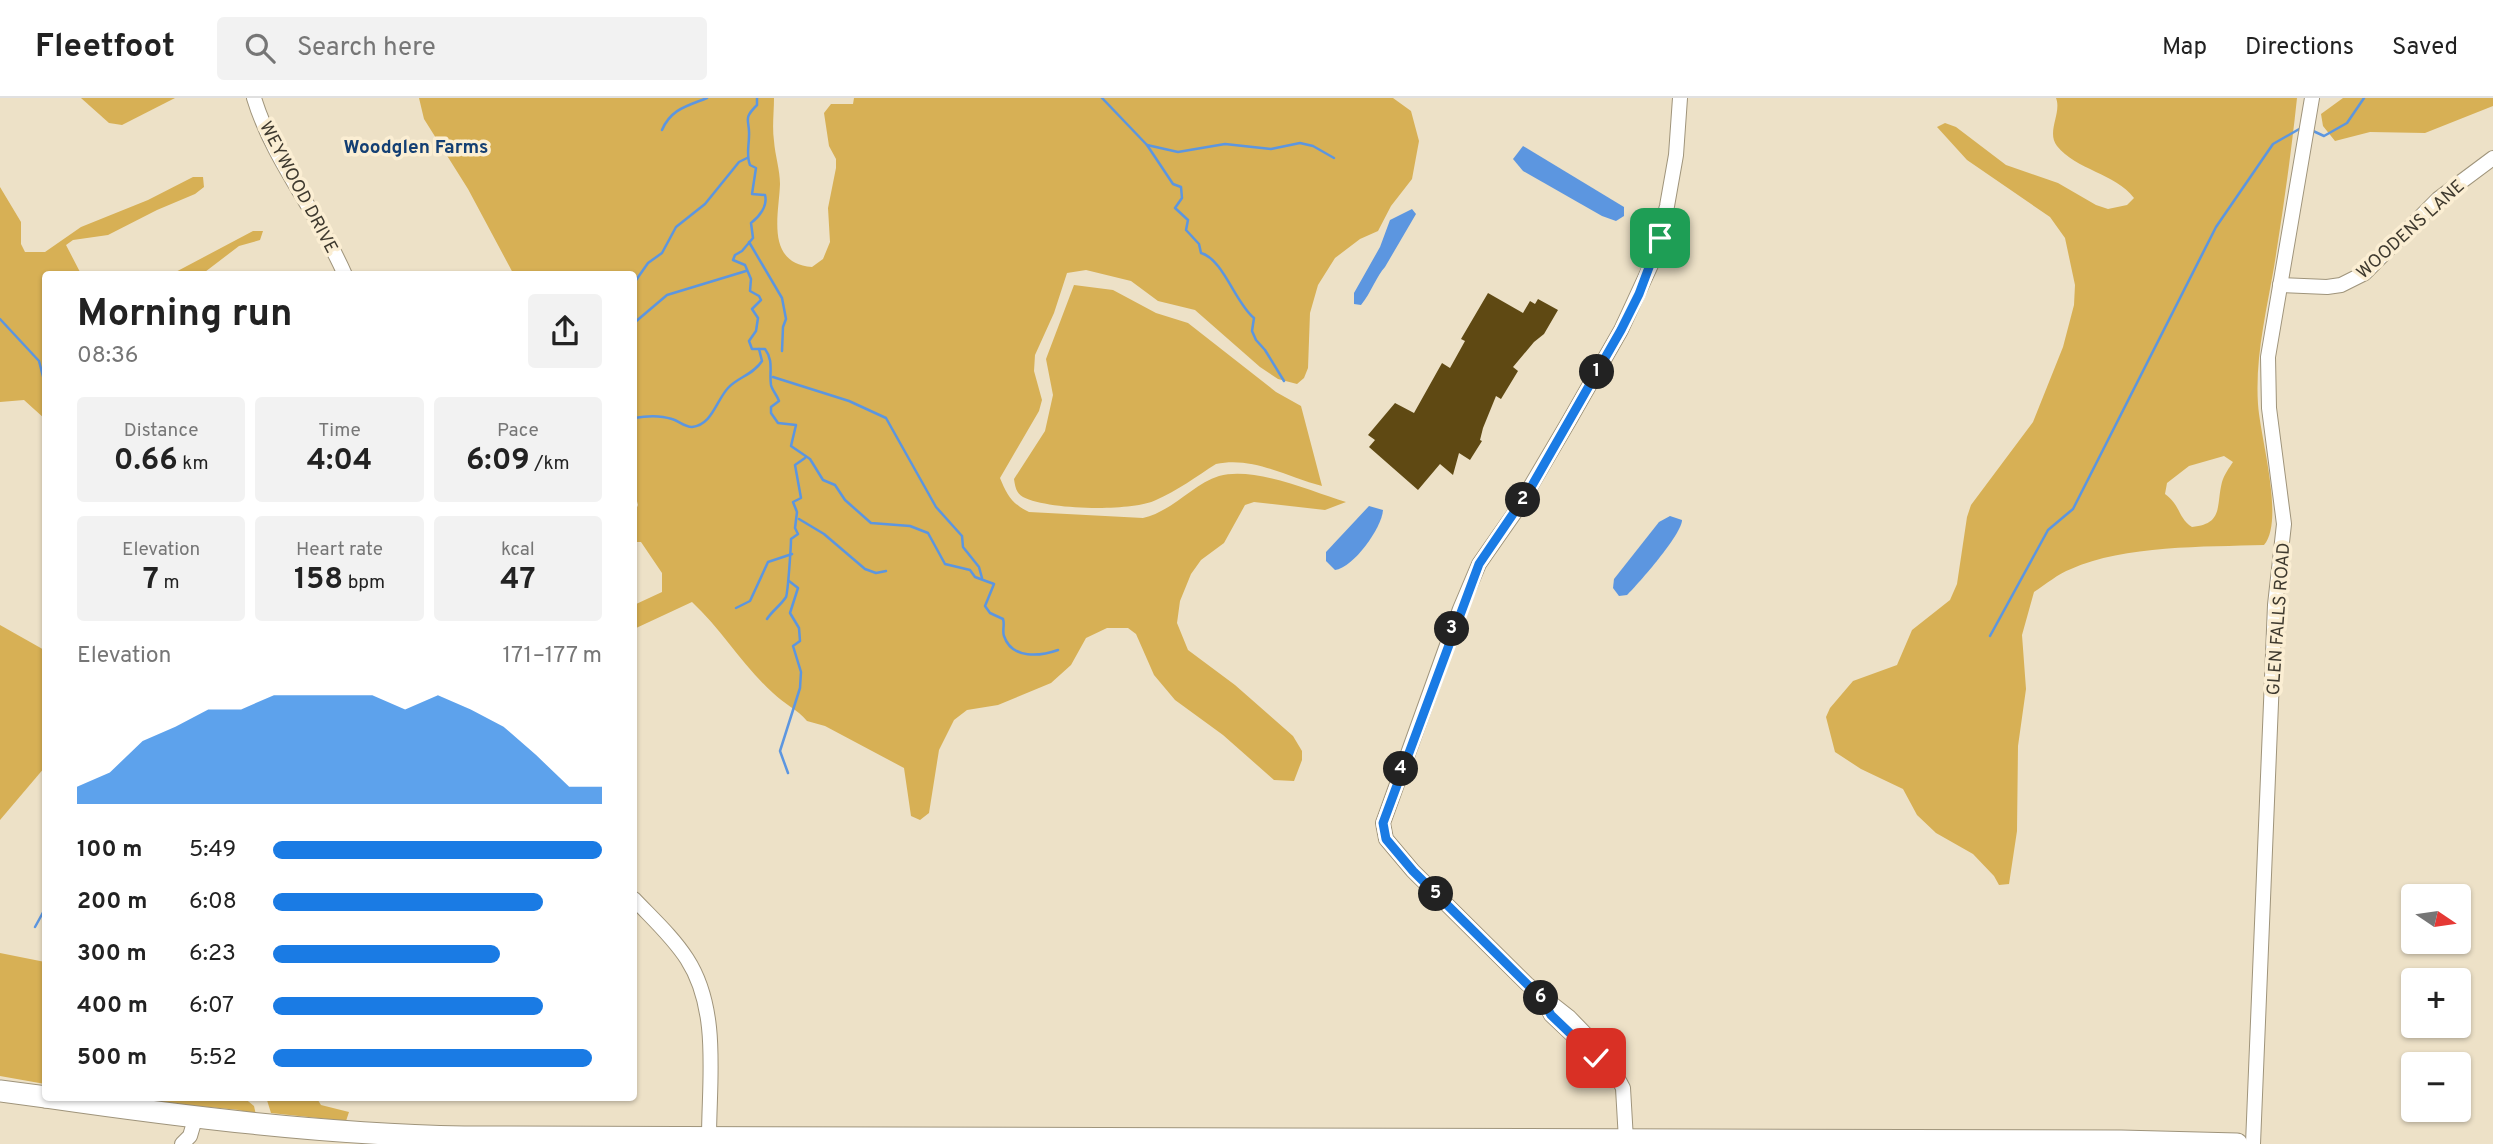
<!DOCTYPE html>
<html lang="en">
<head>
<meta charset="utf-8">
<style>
	:root { --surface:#fff; --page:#f2f2f2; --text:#222; --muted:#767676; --line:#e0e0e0; --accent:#1a7be4 }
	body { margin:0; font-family:Overpass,sans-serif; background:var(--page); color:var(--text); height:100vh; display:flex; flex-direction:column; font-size:26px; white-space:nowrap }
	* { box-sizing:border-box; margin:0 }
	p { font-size:23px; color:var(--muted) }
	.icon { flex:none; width:38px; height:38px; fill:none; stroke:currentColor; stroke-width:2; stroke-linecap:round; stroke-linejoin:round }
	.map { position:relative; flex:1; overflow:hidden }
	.side { position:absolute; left:42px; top:173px; width:595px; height:830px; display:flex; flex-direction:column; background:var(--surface); border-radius:7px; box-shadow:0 2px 5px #0004 }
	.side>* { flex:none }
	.needle { width:46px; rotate:103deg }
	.tools { position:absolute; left:2401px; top:786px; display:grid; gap:14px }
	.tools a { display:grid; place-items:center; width:70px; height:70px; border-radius:7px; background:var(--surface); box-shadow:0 2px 5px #0004; font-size:35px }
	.pin { position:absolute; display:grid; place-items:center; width:60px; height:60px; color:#fff; margin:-30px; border-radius:14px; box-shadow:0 4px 10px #0006 }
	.km { position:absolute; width:35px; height:35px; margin:-18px; border-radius:50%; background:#222; color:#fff; font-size:19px; line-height:35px; text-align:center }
	.round { display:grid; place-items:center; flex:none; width:74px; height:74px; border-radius:7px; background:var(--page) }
	.overview { display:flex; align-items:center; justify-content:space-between; height:119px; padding:0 35px }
	h1 { font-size:38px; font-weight:700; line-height:52px }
	.stats { display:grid; grid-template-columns:repeat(3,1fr); gap:10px; height:119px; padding:7px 35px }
	.stats div { display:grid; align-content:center; border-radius:7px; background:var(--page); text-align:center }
	.stats b { font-size:30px; font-weight:700 }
	.stats small { font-size:19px; font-weight:400 }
	.stats p { font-size:19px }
	.chart { height:196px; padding:14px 35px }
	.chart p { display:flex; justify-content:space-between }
	.chart svg { width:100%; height:126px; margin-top:7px; fill:var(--accent); opacity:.7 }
	ul { padding:0 35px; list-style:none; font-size:23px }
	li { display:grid; grid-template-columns:112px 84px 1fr; align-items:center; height:52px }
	li i { height:18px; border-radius:9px; background:var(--accent) }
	header { display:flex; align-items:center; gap:42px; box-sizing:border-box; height:98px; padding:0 35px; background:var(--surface); border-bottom:2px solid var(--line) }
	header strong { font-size:33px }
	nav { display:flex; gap:38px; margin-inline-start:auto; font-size:24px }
	.search { width:490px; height:63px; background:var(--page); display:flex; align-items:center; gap:18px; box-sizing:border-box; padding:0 24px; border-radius:7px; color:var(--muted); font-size:26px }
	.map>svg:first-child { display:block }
	.green { fill:#d7b055; fill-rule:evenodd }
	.water { fill:#5c96e0 }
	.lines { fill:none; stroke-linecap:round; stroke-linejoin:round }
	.stream { stroke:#5c96e0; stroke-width:2.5 }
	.building { fill:#5f4913 }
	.minor-casing { stroke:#9f947b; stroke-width:16 }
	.highway-casing { stroke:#9f947b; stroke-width:23 }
	.minor { stroke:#fff; stroke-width:14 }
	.highway { stroke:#fff; stroke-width:21 }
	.route-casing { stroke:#fff; stroke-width:14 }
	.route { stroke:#1a7be4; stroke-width:9 }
	.labels { text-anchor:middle; stroke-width:7; stroke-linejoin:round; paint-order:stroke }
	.street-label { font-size:18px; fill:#3e392e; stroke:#fbeed3 }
	.neighbourhood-label { font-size:19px; font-weight:bold; fill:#143f73; stroke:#fbeed3 }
</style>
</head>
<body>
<header>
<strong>Fleetfoot</strong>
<div class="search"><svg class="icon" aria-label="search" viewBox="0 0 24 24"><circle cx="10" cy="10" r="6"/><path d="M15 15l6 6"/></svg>Search here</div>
<nav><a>Map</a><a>Directions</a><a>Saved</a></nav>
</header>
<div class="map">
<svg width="2493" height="1046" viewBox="0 0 2493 1046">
	<rect width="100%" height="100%" fill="#ede1c7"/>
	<g class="green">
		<path d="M81 0H175L122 27 109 25Z"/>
		<path d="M419 0H774C774 14 772 29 774 43 775 57 780 72 780 86 779 117 765 165 812 169L823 161 830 144 828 110 836 70V61L829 48 824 15 831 6H853L854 0H1393L1411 13 1419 43 1412 81 1391 108 1378 133 1360 141 1335 160 1318 187 1310 215 1308 270 1304 280 1297 286 1278 281 1260 269 1195 212 1158 203 1131 183 1086 172 1067 175 1054 215 1035 257 1034 273 1042 302 1039 313 1000 380C1007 397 1012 406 1029 414L1143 420C1173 413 1193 386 1219 378 1255 368 1312 394 1346 404L1325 412 1254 404 1245 407 1224 445 1201 462 1191 476 1180 503 1177 525 1188 552 1235 587 1293 638 1302 653V662L1294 683 1274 682 1223 637 1175 602 1154 577 1136 536 1128 530H1107L1086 540 1071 567 1051 585 998 607 967 612 954 622 939 652 929 715 920 722 911 718 904 670 825 628 807 623C797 611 784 606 773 595 743 568 722 532 692 504L634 531V507L662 494V475L641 444H634V416L638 407 634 392V177H514L468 91 424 21Z"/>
		<path d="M2056 0H2297C2291 57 2283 113 2274 169 2266 215 2255 260 2258 306 2260 339 2285 422 2264 447 2205 449 2124 447 2071 471 2058 476 2046 486 2034 494L2022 537 2026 591 2018 648 2017 733 2009 786 1999 787 1994 778 1973 756 1936 735 1917 717 1903 691 1861 671 1835 654 1826 619 1830 610 1853 583 1897 567 1912 532 1950 502 1957 486 1967 419 1971 407 2033 324 2063 249 2074 207 2075 187 2065 140 2050 119 1967 62 1937 29 1945 25 1956 29 2006 67 2058 85 2096 107 2108 111 2127 107 2134 100C2115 75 2076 72 2057 48 2046 34 2062 15 2056 0ZM2224 358 2233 364C2229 370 2224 377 2222 384 2216 407 2224 426 2192 429 2178 420 2181 408 2165 396L2167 385 2189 368Z"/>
		<path d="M2343 0H2493V8L2425 35 2370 34 2335 43 2323 28 2321 16Z"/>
		<path d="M193 79H203L204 89 195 96 157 112 108 137 73 142 66 147 80 174 88 177H46L45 321 24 302 0 304V89L21 124V146L25 154H45L81 129 148 102Z"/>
		<path d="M253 133H263L260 142 239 148 201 177H170Z"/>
		<path d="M1074 187 1113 192 1156 215 1188 225 1276 294 1301 308 1322 388C1287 379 1253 358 1216 366 1197 378 1177 393 1156 402 1131 414 1048 412 1023 399 1016 395 1015 388 1014 381L1045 333 1053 297 1046 261Z"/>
		<path d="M0 527 46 553 45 669 0 722Z"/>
		<path d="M0 855 45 864V986L0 978Z"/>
		<path d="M106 999H243L254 1008 256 1017 239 1012Z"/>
		<path d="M266 999H316L321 1007 349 1014 346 1023 271 1015Z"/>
	</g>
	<g class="water">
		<path d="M1523 48 1624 109V118L1616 123 1602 118 1523 73 1513 61Z"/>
		<path d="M1412 111 1416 116 1385 169C1377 177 1371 195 1361 207L1354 206V195L1380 149 1390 122Z"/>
		<path d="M1369 408 1383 412C1382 430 1353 470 1335 472L1326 463V454Z"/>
		<path d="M1670 418 1682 422C1682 436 1639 485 1627 497L1619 498 1613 490 1614 481 1659 424Z"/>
	</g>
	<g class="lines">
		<g class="stream">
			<path d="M757 0V7C742 22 750 21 749 38 749 48 746 57 750 67L756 70 752 96 765 97C768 108 759 119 751 125L753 140 742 153 735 157 733 162 745 167 751 181 750 193 759 198 761 202 752 211 758 220 756 233 749 243 752 251H765C774 263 769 274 771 287 772 292 777 297 779 303L771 309V315L778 325 796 327 791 348 810 361 823 382 835 387 845 402 871 425 910 428 928 435 945 466 970 472 975 479 994 486 985 508 990 515 1003 521C1005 527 1002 532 1004 538 1012 562 1041 558 1058 552"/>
			<path d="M1102 0 1147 47 1173 86 1181 89 1182 100 1175 110 1188 122 1186 132 1199 146 1201 155C1223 161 1236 206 1254 220L1252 233 1256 242 1265 252 1284 283"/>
			<path d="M662 32C671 11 687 8 707 0"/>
			<path d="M2311 32 2324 38 2347 25 2364 0"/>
			<path d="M1147 47 1178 54 1225 46 1271 51 1300 45 1313 48 1334 60"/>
			<path d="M749 144 782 200 786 221 783 229 782 253"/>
			<path d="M634 185 648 165 662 155 676 129 705 106 739 64 747 60"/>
			<path d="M0 221 39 263 46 290"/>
			<path d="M634 225 667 197 746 173"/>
			<path d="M773 279 849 303 886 320 936 409 962 438 963 449 979 469 982 480"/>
			<path d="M634 320C645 318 660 317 672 321 679 323 684 329 692 329 712 327 716 303 728 290 738 279 753 277 762 263L759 251"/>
			<path d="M799 421 824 436 865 471 876 475 886 473"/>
			<path d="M736 510 750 503 768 464 792 456"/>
			<path d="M767 521C772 513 781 507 786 499 788 494 791 448 791 441L798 436 795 430 797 414 793 404 801 400 795 367 805 360"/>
			<path d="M1990 538 2048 432 2073 411 2216 129 2273 46 2301 30"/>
			<path d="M788 675 780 653 800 590 801 574 793 548 800 543 799 530 790 515 798 490 789 483"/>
			<path d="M35 829 46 809"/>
		</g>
	</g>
	<path class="building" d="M1488 195 1523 215 1530 203 1535 206 1538 201 1558 212 1544 236 1534 244 1513 269 1518 273 1501 301 1496 298 1483 330 1480 342 1482 343 1470 362 1459 355 1453 377 1440 366 1418 392 1369 349 1375 342 1368 337 1395 305 1414 315 1442 265 1450 270 1465 243 1461 241Z"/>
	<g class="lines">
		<defs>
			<g id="minor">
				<path d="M254 0C273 63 319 116 345 177"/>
				<path d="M2280 187 2327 189 2341 187 2365 175 2438 101 2493 60"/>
				<path d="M634 801C652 820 673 839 687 861 720 912 709 982 709 1040"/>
				<path d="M1545 905 1551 917 1585 949"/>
				<path d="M1626 1042 1623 990 1604 955 1569 919 1527 886 1413 773 1386 741 1383 725 1460 511 1479 466 1516 413 1569 323 1621 232 1651 167 1667 108 1676 57 1680 0"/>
				<path d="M182 1046 190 1038 195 1021"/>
				<path d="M2253 1046 2275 507 2284 426 2269 310 2268 259 2312 0"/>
			</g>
			<g id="highway">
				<path d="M0 993 46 999"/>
				<path d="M46 999C185 1019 323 1036 464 1039L2121 1043 2237 1046"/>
			</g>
		</defs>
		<use href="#minor" class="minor-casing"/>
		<use href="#highway" class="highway-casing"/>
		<use href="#minor" class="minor"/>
		<use href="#highway" class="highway"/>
	</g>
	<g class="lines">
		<defs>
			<path id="route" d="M1596 960 1551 917 1542 901 1413 773 1386 741 1383 725 1479 466 1530 391 1621 232 1639 196 1660 140"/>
		</defs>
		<use href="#route" class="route-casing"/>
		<use href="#route" class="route"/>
	</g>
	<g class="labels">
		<g class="street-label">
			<text transform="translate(299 89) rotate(62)" y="6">WEYWOOD DRIVE</text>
			<text transform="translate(2410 131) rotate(-42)" y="6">WOODENS LANE</text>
			<text transform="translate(2278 521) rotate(-86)" y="6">GLEN FALLS ROAD</text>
		</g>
		<g class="neighbourhood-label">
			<text x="416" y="55">Woodglen Farms</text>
		</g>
	</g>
</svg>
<div class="tools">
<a><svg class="needle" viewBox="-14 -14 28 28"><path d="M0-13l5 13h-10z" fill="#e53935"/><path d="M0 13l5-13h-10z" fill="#767676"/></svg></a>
<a>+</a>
<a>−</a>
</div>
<div class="pin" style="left:1660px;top:140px;background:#1e9e55"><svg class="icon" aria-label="arrive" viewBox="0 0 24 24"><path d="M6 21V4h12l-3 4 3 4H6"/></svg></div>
<div class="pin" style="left:1596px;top:960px;background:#d93025"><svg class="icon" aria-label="check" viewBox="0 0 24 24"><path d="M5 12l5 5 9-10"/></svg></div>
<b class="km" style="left:1597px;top:274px">1</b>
<b class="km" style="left:1523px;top:402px">2</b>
<b class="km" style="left:1452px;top:531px">3</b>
<b class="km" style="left:1401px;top:671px">4</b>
<b class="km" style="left:1436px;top:796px">5</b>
<b class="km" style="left:1541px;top:900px">6</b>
<section class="side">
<div class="overview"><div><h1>Morning run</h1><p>08:36</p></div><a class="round"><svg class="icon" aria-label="share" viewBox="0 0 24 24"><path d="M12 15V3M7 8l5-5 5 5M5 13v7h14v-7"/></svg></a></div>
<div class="stats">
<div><p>Distance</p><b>0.66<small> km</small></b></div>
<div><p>Time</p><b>4:04</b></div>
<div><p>Pace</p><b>6:09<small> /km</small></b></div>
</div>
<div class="stats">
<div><p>Elevation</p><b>7<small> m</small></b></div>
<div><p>Heart rate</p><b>158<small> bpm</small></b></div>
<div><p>kcal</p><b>47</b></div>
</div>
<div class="chart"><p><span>Elevation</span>171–177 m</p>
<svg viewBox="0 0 160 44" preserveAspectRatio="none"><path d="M0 44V38L10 33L20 22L30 17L40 11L50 11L60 6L70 6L80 6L90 6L100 11L110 6L120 11L130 17L140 27L150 38L160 38V44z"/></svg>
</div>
<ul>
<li><b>100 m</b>5:49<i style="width:100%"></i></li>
<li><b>200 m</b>6:08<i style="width:82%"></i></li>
<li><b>300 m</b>6:23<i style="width:69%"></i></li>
<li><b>400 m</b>6:07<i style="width:82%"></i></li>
<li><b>500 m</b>5:52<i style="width:97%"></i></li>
</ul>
</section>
</div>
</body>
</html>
